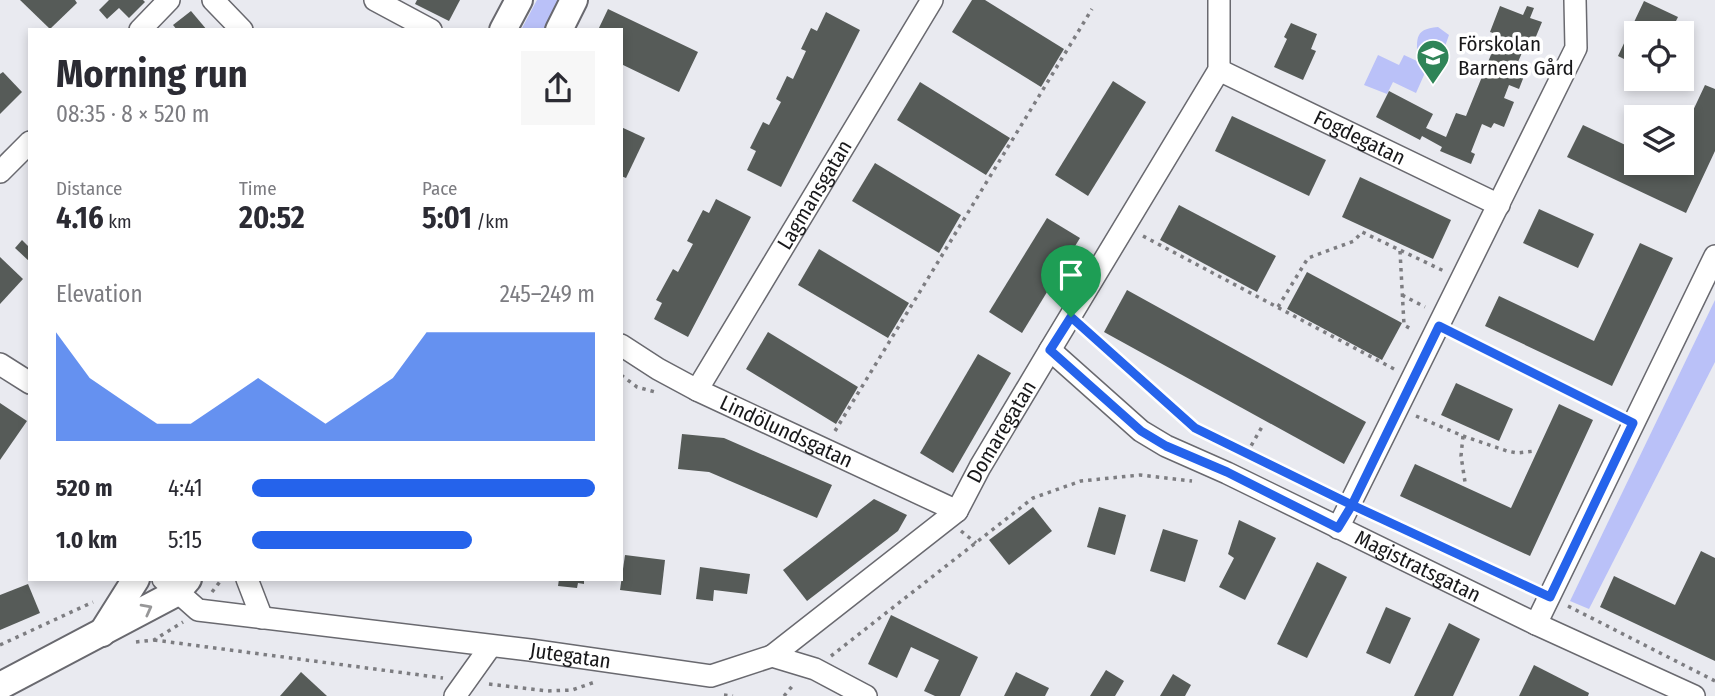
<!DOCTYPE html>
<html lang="en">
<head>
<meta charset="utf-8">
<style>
	:root { --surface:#fff; --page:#f7f7f7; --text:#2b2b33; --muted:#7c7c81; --accent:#2563eb }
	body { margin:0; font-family:"Fira Sans Condensed",sans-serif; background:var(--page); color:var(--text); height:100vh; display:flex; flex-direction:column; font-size:26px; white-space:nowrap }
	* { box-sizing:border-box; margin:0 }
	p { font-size:23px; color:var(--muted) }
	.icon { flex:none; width:38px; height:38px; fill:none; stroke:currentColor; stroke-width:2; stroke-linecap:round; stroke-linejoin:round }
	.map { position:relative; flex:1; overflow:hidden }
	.details { position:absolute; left:28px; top:28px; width:595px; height:553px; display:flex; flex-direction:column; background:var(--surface); border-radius:0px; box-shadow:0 4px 10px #0003 }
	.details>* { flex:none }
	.controls { position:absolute; left:1624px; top:21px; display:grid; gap:14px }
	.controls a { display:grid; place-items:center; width:70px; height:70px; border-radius:0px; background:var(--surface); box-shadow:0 4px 10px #0003; font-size:35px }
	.pin { position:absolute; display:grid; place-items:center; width:60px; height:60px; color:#fff; margin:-72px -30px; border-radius:50% 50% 50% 0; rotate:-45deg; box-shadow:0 0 7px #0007 }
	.pin .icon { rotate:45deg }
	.round { display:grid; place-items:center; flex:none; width:74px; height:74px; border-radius:0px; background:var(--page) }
	.overview { display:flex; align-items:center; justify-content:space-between; height:119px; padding:0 28px }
	h1 { font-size:38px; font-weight:700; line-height:52px }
	.stats { display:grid; grid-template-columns:repeat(3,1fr); gap:10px; height:119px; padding:7px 28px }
	.stats div { display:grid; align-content:center }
	.stats b { font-size:30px; font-weight:700 }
	.stats small { font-size:19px; font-weight:400 }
	.stats p { font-size:19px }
	.chart { height:196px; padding:14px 28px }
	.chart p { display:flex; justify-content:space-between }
	.chart svg { width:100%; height:126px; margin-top:7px; fill:var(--accent); opacity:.7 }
	ul { padding:0 28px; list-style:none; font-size:23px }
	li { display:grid; grid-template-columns:112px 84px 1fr; align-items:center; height:52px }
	li i { height:18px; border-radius:9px; background:var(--accent) }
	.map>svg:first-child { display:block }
	.green { fill:#bac1f8 }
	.building { fill:#565b58 }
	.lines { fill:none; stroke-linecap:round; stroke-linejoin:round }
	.minor-casing { stroke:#69696f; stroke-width:24 }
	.major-casing { stroke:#69696f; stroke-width:30 }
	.path { stroke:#7d7d81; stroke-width:3.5; stroke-dasharray:3.5 5; stroke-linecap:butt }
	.minor { stroke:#fff; stroke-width:21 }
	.major { stroke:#fff; stroke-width:26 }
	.oneway { stroke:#979798 }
	.route-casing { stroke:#fff; stroke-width:14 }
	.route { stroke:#2563eb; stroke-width:9 }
	.labels { text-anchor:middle; stroke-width:7; stroke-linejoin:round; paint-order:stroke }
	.poi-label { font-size:21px; fill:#18181a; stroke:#fff; text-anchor:start }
	.street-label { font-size:21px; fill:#18181a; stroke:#fff }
</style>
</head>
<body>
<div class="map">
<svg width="1715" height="696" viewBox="0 0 1715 696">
	<rect width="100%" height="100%" fill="#e9eaf0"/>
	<g class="green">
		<path d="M537 0H559L544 30H521Z"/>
		<path d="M1438 27 1449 35 1437 69 1428 66 1416 93 1393 82 1387 94 1364 85 1378 55 1399 65 1404 55 1417 61C1418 41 1412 29 1438 27Z"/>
		<path d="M1715 300V362L1589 609 1570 601Z"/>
	</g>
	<g class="building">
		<path d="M20 0H75L77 3 50 29Z"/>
		<path d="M109 0H143L145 2 129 18 119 8 107 19 99 10Z"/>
		<path d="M417 0H460L449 21 415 4Z"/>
		<path d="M972 0H985L1064 49 1041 87 952 32Z"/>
		<path d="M1644 1 1678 17 1670 33H1636V65L1618 56Z"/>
		<path d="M1500 6 1523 15 1527 6 1534 8 1530 18 1542 22 1530 51 1524 48 1518 62 1528 66 1519 89 1509 85 1504 98 1514 102 1504 127 1494 123 1491 128 1482 124 1471 152 1475 154 1471 164 1440 151 1442 147 1422 136 1420 140 1376 117 1389 91 1433 114 1426 128 1446 137 1456 113 1466 116 1499 35 1490 32Z"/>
		<path d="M608 9 698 52 679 92 621 64V30H598Z"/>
		<path d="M191 11 207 30H177L173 25Z"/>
		<path d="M826 12 860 30 781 187 747 170 756 151 750 148 763 122 769 125 781 102 776 99 787 76 793 79 806 51 801 49 811 28 817 31Z"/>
		<path d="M1291 23 1317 34 1311 49 1316 51 1303 80 1274 67 1287 39 1284 37Z"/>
		<path d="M3 72 22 92 0 114V74Z"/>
		<path d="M1113 81 1146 102 1088 196 1055 175Z"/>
		<path d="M920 82 1010 138 986 175 897 120Z"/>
		<path d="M1705 85 1715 89V151L1686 213 1567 157 1583 125 1636 150V163L1667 165 1668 163H1682V134Z"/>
		<path d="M1232 116 1326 160 1309 196 1215 151Z"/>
		<path d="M621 127 645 138 626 178 621 176Z"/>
		<path d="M875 163 961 215 939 253 852 201Z"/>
		<path d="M1360 177 1451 220 1433 259 1342 217Z"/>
		<path d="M716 199 751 217 688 337 654 319 662 303 656 300 673 269 678 272 693 244 687 241 703 210 709 213Z"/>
		<path d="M1179 205 1276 256 1257 292 1160 240Z"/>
		<path d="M1539 209 1594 234 1578 268 1523 243Z"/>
		<path d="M1047 218 1080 238 1022 333 989 312Z"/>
		<path d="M22 240 30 248V262L15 248Z"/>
		<path d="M1640 243 1673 258 1612 386 1485 326 1499 296 1594 341Z"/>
		<path d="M819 249 909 303 888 338 798 285Z"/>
		<path d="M0 257 23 279 0 304Z"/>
		<path d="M1307 272 1402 323 1382 360 1287 309Z"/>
		<path d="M1127 290 1366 422 1344 464 1104 332Z"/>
		<path d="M768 332 858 387 836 424 746 369Z"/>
		<path d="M978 354 1011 373 953 473 920 453Z"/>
		<path d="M1456 383 1513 409 1499 441 1441 415Z"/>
		<path d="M0 403 27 421 0 460Z"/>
		<path d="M1559 404 1593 420 1530 556 1400 496 1415 464 1511 508Z"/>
		<path d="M682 434 724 438 832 485 817 518 709 472 678 469Z"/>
		<path d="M874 499 907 515 898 531 807 601 783 570Z"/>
		<path d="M1033 507 1052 531 1009 565 989 540Z"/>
		<path d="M1099 507 1126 515 1115 555 1087 547Z"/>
		<path d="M1239 520 1276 538 1245 600 1219 587 1234 558 1228 554Z"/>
		<path d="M1163 529 1198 540 1185 582 1150 571Z"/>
		<path d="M1701 551 1715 558V661L1600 607 1614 576 1675 605Z"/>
		<path d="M625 555 665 560 661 595 620 590Z"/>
		<path d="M1317 562 1347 577 1307 658 1277 644Z"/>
		<path d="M700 567 750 574 747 594 714 590 713 601 696 599Z"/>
		<path d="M559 579H584V584L578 583 577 588 558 586Z"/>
		<path d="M28 584 40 613 0 630V595Z"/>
		<path d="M1386 607 1411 618 1390 664 1366 653Z"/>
		<path d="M891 615 978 657 960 696H935L924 691 939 660 911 647 897 678 868 664Z"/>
		<path d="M1449 623 1480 639 1453 696H1414Z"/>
		<path d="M1534 665 1589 693 1588 696H1519Z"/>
		<path d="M1106 670 1124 681 1115 696H1090Z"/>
		<path d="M301 672 327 696H280Z"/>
		<path d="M1016 672 1049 688 1045 696H1004Z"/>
		<path d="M1173 674 1191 685 1185 696H1160Z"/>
	</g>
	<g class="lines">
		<defs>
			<g id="minor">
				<path d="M213 0 242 30"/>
				<path d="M375 0 431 30"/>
				<path d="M140 30 169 0"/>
				<path id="s1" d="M1219 70 1499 205"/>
				<path d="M0 172 30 142"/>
				<path id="s2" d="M621 345 658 369 697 390 957 511"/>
				<path id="s3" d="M1050 350 1141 431 1166 446 1227 473 1536 624 1694 696"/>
				<path d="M0 364 30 383"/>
				<path id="s4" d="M697 390 932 0"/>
				<path d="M1338 528 1576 48 1575 0"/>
				<path id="s5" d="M163 579 198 610 530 650 711 676 772 656 815 669 866 696"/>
				<path d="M247 579 262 618"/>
				<path d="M1536 624 1715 256"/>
				<path id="s6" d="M772 656 957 511 980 467 1050 350 1219 70V0"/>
				<path d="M455 696 490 647"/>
			</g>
			<g id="major">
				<path d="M503 30 519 0"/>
				<path d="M559 30 574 0"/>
				<path d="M102 633 136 579"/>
				<path d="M0 686 176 593 188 579"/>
			</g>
		</defs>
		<use href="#minor" class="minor-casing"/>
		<use href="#major" class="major-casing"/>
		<g class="path">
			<path d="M1143 236 1396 370"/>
			<path d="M1400 251 1404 325 1413 330"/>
			<path d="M1402 295 1425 307"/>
			<path d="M1278 307 1308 258 1354 241 1362 232 1444 271"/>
			<path d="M1085 330 1195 428 1333 495"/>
			<path d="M1457 334 1616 413"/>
			<path d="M621 375 637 387 655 392"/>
			<path d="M1416 416 1463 436 1507 451 1517 453 1535 451"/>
			<path d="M835 431 1092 9"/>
			<path d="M1463 436 1461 456 1465 482"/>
			<path d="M1247 453 1263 425"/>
			<path d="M1368 512 1532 589"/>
			<path d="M961 531 976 543"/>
			<path d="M212 592 222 579"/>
			<path d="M1568 606 1715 681"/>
			<path d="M154 640 443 678"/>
			<path d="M136 642 154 640 183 622"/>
			<path d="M0 645 93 602"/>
			<path d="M831 656 1033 498 1081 481 1140 475 1192 481"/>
			<path d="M489 684 547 691 572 690 595 682"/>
			<path d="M724 695 733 696"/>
			<path d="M784 696 794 684"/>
		</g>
		<use href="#minor" class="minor"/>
		<use href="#major" class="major"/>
	</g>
	<defs><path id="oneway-chevron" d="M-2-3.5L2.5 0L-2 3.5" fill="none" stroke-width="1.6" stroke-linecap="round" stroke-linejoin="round" transform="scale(1.75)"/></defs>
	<use class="oneway" href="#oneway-chevron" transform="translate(147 609) rotate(-28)"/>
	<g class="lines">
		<defs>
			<path id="route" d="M1071 317 1050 350 1141 431 1166 446 1227 472 1338 528 1352 505 1439 326 1633 423 1550 597 1352 505 1195 428 1071 317"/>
		</defs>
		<use href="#route" class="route-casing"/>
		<use href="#route" class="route"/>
	</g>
	<defs>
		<symbol id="school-pin" viewBox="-11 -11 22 30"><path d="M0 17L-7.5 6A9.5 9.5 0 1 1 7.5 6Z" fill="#2f8457" stroke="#fff"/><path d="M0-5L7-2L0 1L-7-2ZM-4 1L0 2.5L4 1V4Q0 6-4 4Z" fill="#fff"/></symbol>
	</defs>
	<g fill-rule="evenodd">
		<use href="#school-pin" x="1414" y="37" width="38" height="52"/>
	</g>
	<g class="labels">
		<g class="poi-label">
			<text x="1458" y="51">Förskolan<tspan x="1458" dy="24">Barnens Gård</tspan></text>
		</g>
		<g class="street-label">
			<text dy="7" stroke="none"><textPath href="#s1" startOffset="156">Fogdegatan</textPath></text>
			<text dy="7" stroke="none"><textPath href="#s4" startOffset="228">Lagmansgatan</textPath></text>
			<text dy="7" stroke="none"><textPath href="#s2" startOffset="187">Lindölundsgatan</textPath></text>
			<text dy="7" stroke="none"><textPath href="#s6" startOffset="326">Domaregatan</textPath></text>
			<text dy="7" stroke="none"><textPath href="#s3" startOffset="430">Magistratsgatan</textPath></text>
			<text dy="7" stroke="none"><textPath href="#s5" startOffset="422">Jutegatan</textPath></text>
		</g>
	</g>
</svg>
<div class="controls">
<a><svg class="icon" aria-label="locate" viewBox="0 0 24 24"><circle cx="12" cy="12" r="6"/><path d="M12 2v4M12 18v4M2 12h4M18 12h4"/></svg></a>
<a><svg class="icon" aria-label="layers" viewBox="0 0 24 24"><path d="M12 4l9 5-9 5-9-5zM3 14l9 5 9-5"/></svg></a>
</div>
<div class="pin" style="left:1071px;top:317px;background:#1e9e55"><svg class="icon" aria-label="arrive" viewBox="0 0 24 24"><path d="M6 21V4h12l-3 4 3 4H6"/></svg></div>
<section class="details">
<div class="overview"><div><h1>Morning run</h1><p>08:35 · 8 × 520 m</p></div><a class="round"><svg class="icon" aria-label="share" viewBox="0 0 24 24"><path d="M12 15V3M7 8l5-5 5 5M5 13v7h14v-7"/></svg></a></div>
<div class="stats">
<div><p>Distance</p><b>4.16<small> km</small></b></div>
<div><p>Time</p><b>20:52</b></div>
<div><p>Pace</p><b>5:01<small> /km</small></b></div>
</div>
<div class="chart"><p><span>Elevation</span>245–249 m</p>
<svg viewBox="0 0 160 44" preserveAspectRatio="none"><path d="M0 44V6L10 22L20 30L30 38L40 38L50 30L60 22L70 30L80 38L90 30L100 22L110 6L120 6L130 6L140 6L150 6L160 6V44z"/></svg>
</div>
<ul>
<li><b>520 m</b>4:41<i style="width:100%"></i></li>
<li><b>1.0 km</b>5:15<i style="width:64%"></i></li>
</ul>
</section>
</div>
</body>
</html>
